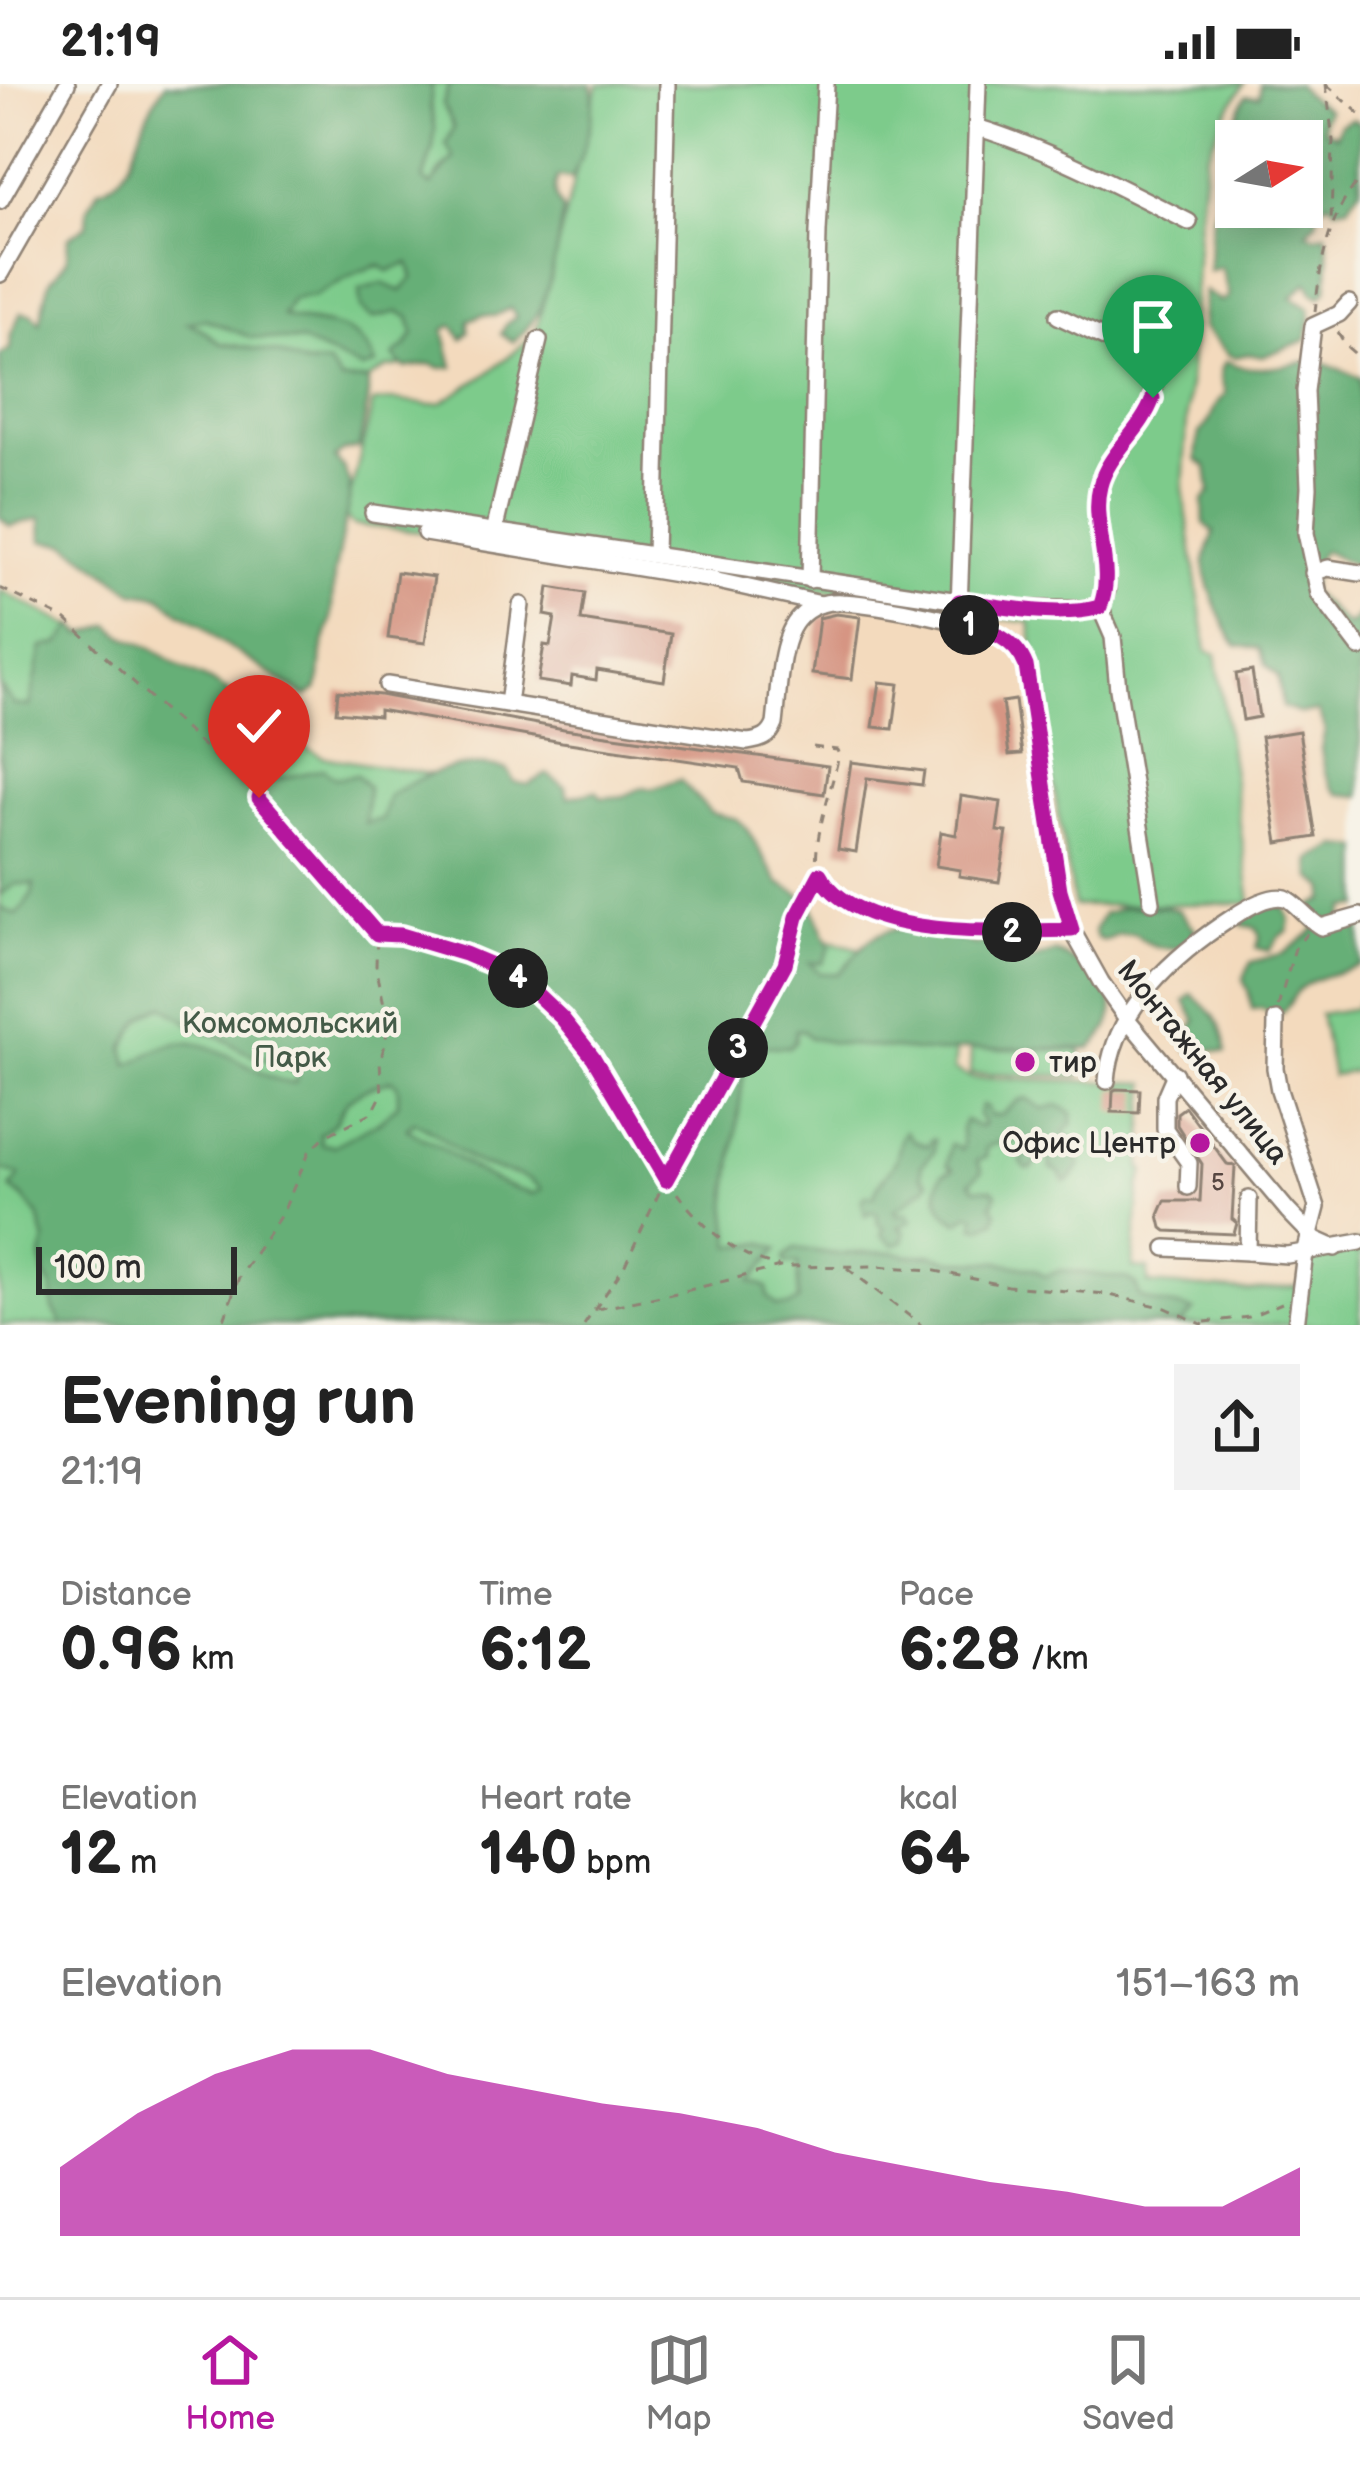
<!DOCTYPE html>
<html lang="en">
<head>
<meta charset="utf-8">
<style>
	:root { --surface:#fff; --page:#f2f2f2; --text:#222; --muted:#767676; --line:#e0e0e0; --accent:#b5179e }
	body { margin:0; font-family:"Balsamiq Sans",sans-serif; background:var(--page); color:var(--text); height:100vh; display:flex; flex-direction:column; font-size:45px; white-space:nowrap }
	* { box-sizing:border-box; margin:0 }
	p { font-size:39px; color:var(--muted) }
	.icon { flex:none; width:66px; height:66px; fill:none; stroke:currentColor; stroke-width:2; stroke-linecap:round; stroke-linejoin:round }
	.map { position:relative; height:1241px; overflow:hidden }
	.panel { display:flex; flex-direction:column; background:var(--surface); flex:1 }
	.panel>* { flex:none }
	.needle { width:78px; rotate:79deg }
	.tools { position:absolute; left:1215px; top:36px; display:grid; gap:24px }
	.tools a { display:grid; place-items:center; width:108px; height:108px; border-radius:0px; background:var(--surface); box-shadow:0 6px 30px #0003; font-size:60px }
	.scale { position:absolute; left:36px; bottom:30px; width:201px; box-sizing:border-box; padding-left:12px; border:6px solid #2b2b2b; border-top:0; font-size:33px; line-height:42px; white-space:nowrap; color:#2b2b2b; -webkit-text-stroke:9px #f7f3e8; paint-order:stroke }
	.pin { position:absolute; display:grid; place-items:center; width:102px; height:102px; color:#fff; margin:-123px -51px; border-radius:50% 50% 50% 0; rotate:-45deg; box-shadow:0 0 12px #0007 }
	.pin .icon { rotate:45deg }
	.km { position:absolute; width:60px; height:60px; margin:-30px; border-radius:50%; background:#222; color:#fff; font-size:33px; line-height:60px; text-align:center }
	.round { display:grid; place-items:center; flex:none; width:126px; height:126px; border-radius:0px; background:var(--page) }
	.headline { display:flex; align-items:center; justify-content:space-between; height:204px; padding:0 60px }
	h1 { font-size:66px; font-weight:700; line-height:90px }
	.metrics { display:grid; grid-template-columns:repeat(3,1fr); gap:18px; height:204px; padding:12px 60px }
	.metrics div { display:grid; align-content:center }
	.metrics b { font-size:60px; font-weight:700 }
	.metrics small { font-size:33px; font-weight:400 }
	.metrics p { font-size:33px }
	.chart { height:336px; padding:24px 60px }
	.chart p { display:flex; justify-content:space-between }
	.chart svg { width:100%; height:216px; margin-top:12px; fill:var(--accent); opacity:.7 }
	.status { display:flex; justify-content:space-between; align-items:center; height:84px; padding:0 60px; background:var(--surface); direction:ltr }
	.status svg { height:33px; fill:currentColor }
	.tabs { display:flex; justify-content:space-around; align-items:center; height:168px; border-top:3px solid var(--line); background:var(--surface); font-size:33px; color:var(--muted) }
	.tabs a { display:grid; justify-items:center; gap:6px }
	.tabs .current { color:var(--accent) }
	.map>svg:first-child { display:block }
	.green { fill:#7dcb8b; stroke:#547b5b; stroke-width:3 }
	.forest { fill:#66af77; stroke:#486d51; stroke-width:3; fill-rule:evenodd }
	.building { fill:#d69583 }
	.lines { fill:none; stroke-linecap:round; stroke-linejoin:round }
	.minor-casing { stroke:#8f8274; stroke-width:20 }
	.path { stroke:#8f8274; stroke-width:3; stroke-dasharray:9 9; stroke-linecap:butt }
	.minor { stroke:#fff; stroke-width:15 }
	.route-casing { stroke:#fff; stroke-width:24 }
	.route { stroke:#b5179e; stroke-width:15 }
	.poi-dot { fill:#b5179e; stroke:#f7f3e8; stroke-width:4.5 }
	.labels { text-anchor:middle; stroke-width:9; stroke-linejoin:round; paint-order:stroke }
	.number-label { font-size:24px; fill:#564641 }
	.park-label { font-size:30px; fill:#445b48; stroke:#f7f3e8 }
	.poi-label { font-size:30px; fill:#2b2b2b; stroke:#f7f3e8; text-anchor:start }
	.street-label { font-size:30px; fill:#2b2b2b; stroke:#f7f3e8 }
</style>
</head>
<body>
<div class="status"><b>21:19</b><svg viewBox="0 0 49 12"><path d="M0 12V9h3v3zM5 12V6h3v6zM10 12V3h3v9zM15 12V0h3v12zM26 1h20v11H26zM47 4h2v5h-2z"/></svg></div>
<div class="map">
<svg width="1360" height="1241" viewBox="0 0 1360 1241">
	<rect width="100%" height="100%" fill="#f7f3e8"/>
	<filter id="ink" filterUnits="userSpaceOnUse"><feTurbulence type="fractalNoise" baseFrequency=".00833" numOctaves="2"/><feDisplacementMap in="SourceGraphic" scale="24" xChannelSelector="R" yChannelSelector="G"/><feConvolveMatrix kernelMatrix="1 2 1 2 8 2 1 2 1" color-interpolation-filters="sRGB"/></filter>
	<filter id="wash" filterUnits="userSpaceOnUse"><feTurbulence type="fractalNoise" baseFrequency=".004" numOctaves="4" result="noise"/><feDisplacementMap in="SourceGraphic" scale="48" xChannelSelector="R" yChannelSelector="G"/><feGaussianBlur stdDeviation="2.7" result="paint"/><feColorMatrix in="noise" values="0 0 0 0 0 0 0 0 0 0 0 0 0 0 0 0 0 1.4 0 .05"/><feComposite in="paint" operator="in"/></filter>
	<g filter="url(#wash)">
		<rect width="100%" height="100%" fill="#f3dabd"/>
		<g class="green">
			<path d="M432 0H449L443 20 454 43V74L442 85 432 101 423 97 433 63 435 43 430 21Z"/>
			<path d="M598 0H1244L1224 32 1206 72 1198 145 1183 405 1207 567 1216 570 1251 819 1074 822 1047 664 1030 538 976 532 927 520 805 505 451 451 353 441 345 433 373 319 394 316 429 321 441 319 487 290 535 251Z"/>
			<path d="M409 179 413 194 400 208 398 228 409 233 414 249 406 261 394 272 402 282 387 284 368 296 340 297 328 280H305L278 269 219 259 202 245 185 239 205 235 250 253 301 257 362 285 328 240 283 233 291 215C322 211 331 199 358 188 374 181 392 180 409 179Z"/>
			<path d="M0 506 324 673 702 734 809 852 964 891 954 986 972 994 1147 999 1141 1084 1145 1087 1140 1101 1133 1184 1148 1185V1200L1247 1207 1301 1202 1305 1169 1360 1158V1241H0Z"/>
			<path d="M1357 919H1360V986L1332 992 1320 930 1357 924Z"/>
			<path d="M971 964 1081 966 1080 992 970 990Z"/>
		</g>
		<g class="forest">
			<path d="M165 0H432L430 22 435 43 433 63 423 96 431 101 454 74 446 60 454 43 443 20 449 0H592C597 30 584 67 572 95L558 93C553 106 553 115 563 126 554 173 553 226 513 258L501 250 507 239 516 233 511 224 494 232 482 231 469 236V248L462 255 453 241 444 246 453 283 441 284 431 280 405 284 393 272 406 262 414 249 409 233 398 228 372 234 361 225 359 206 382 199 401 207 413 194 409 179 388 187 379 181 358 188 314 212 292 215 283 232C323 246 356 232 376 281L362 285 301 257 250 253 205 235 188 239 202 245 219 259 278 269 305 280H328L341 297 368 296V318L359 364 344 367 335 374 344 385 350 401 349 417 334 491 331 536 322 567 320 594 316 606 306 613 218 556 201 540 178 527 160 512 134 508 67 460 42 457 41 434 10 442 0 433V271L10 265 11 250 21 228 33 230 40 239 49 199 67 176 68 154 87 141 88 124 99 105C132 97 137 52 150 25 154 16 160 9 165 0Z"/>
			<path d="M1260 0H1297L1305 10 1328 26 1323 36 1324 46 1336 51 1340 40 1352 35 1360 39V104L1348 122 1335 124 1329 117 1319 124 1316 138 1307 148 1315 152 1326 149 1329 175 1327 206 1321 212 1314 210 1308 198 1292 213 1310 224 1311 236 1306 256 1262 273 1249 270 1236 273 1229 271 1202 243 1204 207 1222 218 1229 212 1221 183 1208 187C1212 162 1206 138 1220 116 1209 89 1220 73 1231 49 1237 36 1238 24 1246 12H1259ZM1236 57H1302V123H1236Z"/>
			<path d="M1318 276 1360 294V484L1323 467 1318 474 1310 507 1348 542 1360 530V712L1339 710 1332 703 1325 688 1321 665 1325 646 1318 628 1298 629 1282 623 1278 592 1266 581 1259 564 1237 562C1225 546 1203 496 1205 477 1206 468 1212 457 1214 448L1204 439 1203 417 1210 408 1207 383 1196 375 1199 349C1217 334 1208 325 1226 309 1221 296 1217 288 1226 277 1258 292 1285 280 1318 276Z"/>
			<path d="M74 541 82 551 110 541C121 553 136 557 151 564 163 569 172 579 183 584 213 599 234 603 248 636 276 640 278 646 295 668L291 678 233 674 230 692 242 703 323 685 335 694 357 691 368 703 365 739 382 735 389 712C424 688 466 674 507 686L514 698 528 701 547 690 565 702 568 713 596 707 602 714 624 712 644 703 652 705 680 696 711 729 737 735 745 742 779 799 800 810 811 819 830 863 823 879H810L820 889 837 890C850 880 859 864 871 855 904 832 943 851 976 861L991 854 1001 864V870L1025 878 1055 868C1099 886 1138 923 1091 964L966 965 940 969 841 960 810 954 802 946H796L795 957 789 963 761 962 746 969 727 1121 732 1162 765 1159 778 1165 751 1197 767 1203 768 1213 777 1222H789L798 1217V1179H786L785 1173 795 1164 835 1170 895 1168 909 1172 933 1171 951 1177 999 1178 1035 1185 1045 1192 1062 1186 1128 1195 1136 1201 1139 1212C1156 1222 1174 1220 1194 1227L1180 1241H63L53 1225 52 1203 44 1191 41 1173 45 1157 38 1132 24 1114 11 1104 20 1091 0 1085V824L17 831 32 811 34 800H15L0 811V602L14 621 30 622 42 563 59 560ZM164 922 197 945 221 953 241 966 298 989 295 999C255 996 222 956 180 959 162 960 144 974 128 981L124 963C136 943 140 930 164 922ZM393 996 398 1003V1020L380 1037 333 1062 321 1060 320 1050C341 1037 334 1035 346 1019 356 1006 378 1000 393 996ZM414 1038C439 1047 456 1070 479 1080 499 1089 525 1088 541 1105L533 1110C497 1102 472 1085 442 1064 431 1057 418 1053 407 1044Z"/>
			<path d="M1338 762 1360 764V823L1346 824 1342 837 1360 836V881C1342 889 1318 891 1302 903 1290 913 1292 923 1276 933L1262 924 1252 925 1248 906 1243 896 1251 878 1285 869 1317 844 1306 835 1311 822 1325 816 1326 805 1312 793 1311 776Z"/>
			<path d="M1272 821H1283L1290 835 1288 847 1279 853 1270 867 1256 864 1260 854 1257 844 1242 841 1239 832Z"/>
			<path d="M1124 823H1165L1179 826 1195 845 1193 859C1168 868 1155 866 1134 850L1118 851 1104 857 1097 854 1094 847 1103 830Z"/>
			<path d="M1192 910C1211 927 1226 940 1226 968L1211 966 1196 970 1188 965 1189 950 1196 937 1185 917Z"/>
			<path d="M1026 1014 1043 1025 1058 1021 1072 1029V1040L1063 1049 1074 1057 1072 1070 1081 1080 1071 1095 1065 1098 1060 1089 1051 1084 1049 1072 1041 1074 1031 1085 1025 1084 1021 1078 1031 1067 1026 1056 1020 1055 1005 1063 1001 1058 986 1063V1074L977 1077 982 1087 970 1098 975 1104 992 1105 997 1109 992 1121 997 1128 995 1137 980 1144 974 1142 976 1133 970 1129 959 1138C939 1130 933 1108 942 1090L953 1086 947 1081 950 1061H955L961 1066 963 1063 961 1045 965 1036 979 1043 984 1041 978 1030 982 1021 987 1023 989 1032 1001 1031 1017 1017Z"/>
			<path d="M905 1047 913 1056 928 1062 932 1055 935 1056 934 1068 921 1082V1092L928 1098 925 1104C911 1111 911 1119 894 1126L898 1131 907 1129 912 1136 899 1143 905 1148 903 1157 894 1161 881 1151 884 1144 878 1140 877 1130 873 1127 865 1131 862 1116 866 1111 874 1113C877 1097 889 1091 895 1077 901 1066 898 1058 905 1047Z"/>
		</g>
		<g id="blocks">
			<g class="building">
				<path d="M397 488 434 493 425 559 388 554Z"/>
				<path d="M549 503 585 509 581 536 671 550 664 597 597 586 596 596 572 592 571 602 538 597 544 561 550 562 555 533 545 531Z"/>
				<path d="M836 530 860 533 852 595 812 590 819 534Z"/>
				<path d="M1252 587 1259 633 1243 636 1236 590Z"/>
				<path d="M880 598 899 600 893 645 873 643Z"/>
				<path d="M338 607 380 611 564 645 828 682 824 710 743 698 739 684 562 658 379 626V632L336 628Z"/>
				<path d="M1015 616 1022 670 1009 671 1002 618Z"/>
				<path d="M1299 647 1316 753 1278 759 1261 653Z"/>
				<path d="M851 678 924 687 922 701 867 694 856 768 838 765Z"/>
				<path d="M961 712 1001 718 997 747 1007 748 999 798 959 792 960 786 936 782 941 748 956 751Z"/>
				<path d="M1116 1005 1140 1006 1139 1029 1112 1028 1113 1007Z"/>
				<path d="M1185 1023 1227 1080 1235 1082 1232 1135 1237 1139 1234 1150 1166 1147 1162 1144 1159 1131 1165 1117H1200L1202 1080 1177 1041V1029Z"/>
			</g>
		</g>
	</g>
	<g filter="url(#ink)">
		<use href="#blocks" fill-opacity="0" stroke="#8f8274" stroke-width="3"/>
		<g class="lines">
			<defs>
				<g id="minor">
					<path d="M976 43C1051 66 1119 103 1189 138"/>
					<path d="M0 117 67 0"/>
					<path d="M0 190 109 0"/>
					<path d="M1349 219 1339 230 1313 242 1305 307 1309 403 1306 449 1319 510 1360 564"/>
					<path d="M373 429 959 517 1024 525H1091L1100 523 1107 506 1097 414 1101 395 1147 331 1155 299 1151 283 1140 271 1058 232"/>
					<path d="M494 448 539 256"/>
					<path d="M425 449 713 496 821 520"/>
					<path d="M655 470 667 0"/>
					<path d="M1313 489 1328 484 1360 489"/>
					<path d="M810 496 818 148 826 0"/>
					<path d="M959 523 978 0"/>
					<path d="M1100 523 1113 553 1118 605 1152 818"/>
					<path d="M387 601 747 658C762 656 770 653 775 640 779 610 778 554 800 533 811 522 826 517 842 518 874 519 989 540 1011 559 1019 565 1022 573 1026 582L1060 805 1072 846 1101 898 1127 935 1288 1127 1315 1155 1335 1164"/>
					<path d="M508 620 521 521"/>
					<path d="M1276 936 1275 984 1279 1006 1317 1123 1305 1169 1296 1241"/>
					<path d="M1175 990 1165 1013V1045L1189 1079 1188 1103"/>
					<path d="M1107 997C1112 925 1177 869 1233 833 1245 825 1269 810 1285 814 1294 817 1308 836 1321 843L1360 832"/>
					<path d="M1249 1115 1248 1168 1287 1171 1360 1158"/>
					<path d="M1166 1164 1248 1168"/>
				</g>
			</defs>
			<use href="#minor" class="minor-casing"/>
			<g class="path">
				<path d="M1326 0 1333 57 1331 142"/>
				<path d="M1326 0 1360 30"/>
				<path d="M1315 228C1320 181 1328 131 1360 95"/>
				<path d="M1338 248 1346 262 1360 274"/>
				<path d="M0 504 65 535 176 637 259 714 344 813 370 838 377 850 376 882 387 935 386 957 380 977 382 1010 373 1028 325 1052 309 1068 283 1128 239 1193 222 1241"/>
				<path d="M813 663 837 666 839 671C833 700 813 755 817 782 829 854 1006 846 1058 846"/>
				<path d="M381 850C406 850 429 858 452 866 515 887 559 919 595 975 641 1047 685 1162 778 1182"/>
				<path d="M1278 923 1295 864 1307 849"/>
				<path d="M847 1184 921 1241"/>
				<path d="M597 1225 681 1208 780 1183 875 1182 931 1186 1008 1202 1105 1210 1166 1224 1204 1241"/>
				<path d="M1205 1238 1249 1233 1282 1219"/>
				<path d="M584 1241 624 1183 668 1090 785 880 797 833 820 790"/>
			</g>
			<use href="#minor" class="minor"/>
		</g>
	</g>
	<g class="lines" filter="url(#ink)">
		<defs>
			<path id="route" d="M259 714 377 850 401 851 465 870 510 889 528 902 562 934 593 973 666 1096 785 880 797 833 820 790C856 858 1006 847 1072 846L1060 806 1026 582C1014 551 986 546 957 538L959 517C1003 522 1056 535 1100 523 1116 484 1090 440 1100 402 1108 369 1142 347 1153 314"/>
		</defs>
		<use href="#route" class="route-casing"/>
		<use href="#route" class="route"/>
	</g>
	<g class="poi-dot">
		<circle cx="1025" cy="978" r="12"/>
		<circle cx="1200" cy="1059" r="12"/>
	</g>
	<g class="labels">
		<g class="number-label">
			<text x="1218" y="1106">5</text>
		</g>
		<g class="park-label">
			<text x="290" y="949">Комсомольский<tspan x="290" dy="34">Парк</tspan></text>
		</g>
		<g class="poi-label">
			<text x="1049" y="988">тир</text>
			<text x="1176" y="1069" text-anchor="end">Офис Центр</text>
		</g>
		<g class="street-label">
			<text transform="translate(1203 978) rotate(51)" y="10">Монтажная улица</text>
		</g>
	</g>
</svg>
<div class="tools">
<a><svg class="needle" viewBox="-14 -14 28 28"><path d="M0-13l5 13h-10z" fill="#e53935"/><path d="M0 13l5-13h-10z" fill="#767676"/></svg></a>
</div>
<div class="scale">100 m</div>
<div class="pin" style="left:1153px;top:314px;background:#1e9e55"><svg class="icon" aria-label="arrive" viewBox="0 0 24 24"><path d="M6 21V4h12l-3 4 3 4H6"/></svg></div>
<div class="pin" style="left:259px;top:714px;background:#d93025"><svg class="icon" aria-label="check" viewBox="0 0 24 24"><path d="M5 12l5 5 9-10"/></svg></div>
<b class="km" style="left:969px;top:541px">1</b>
<b class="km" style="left:1012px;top:848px">2</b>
<b class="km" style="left:738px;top:964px">3</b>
<b class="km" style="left:518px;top:894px">4</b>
</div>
<section class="panel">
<div class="headline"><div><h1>Evening run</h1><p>21:19</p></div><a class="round"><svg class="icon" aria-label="share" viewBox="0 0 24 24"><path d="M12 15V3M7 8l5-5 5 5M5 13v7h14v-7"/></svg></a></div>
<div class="metrics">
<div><p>Distance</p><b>0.96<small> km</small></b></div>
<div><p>Time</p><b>6:12</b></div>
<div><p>Pace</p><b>6:28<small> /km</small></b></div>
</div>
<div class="metrics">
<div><p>Elevation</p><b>12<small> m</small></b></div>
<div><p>Heart rate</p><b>140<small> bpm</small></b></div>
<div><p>kcal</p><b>64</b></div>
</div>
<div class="chart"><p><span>Elevation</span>151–163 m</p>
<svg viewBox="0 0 160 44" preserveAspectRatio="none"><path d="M0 44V30L10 19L20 11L30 6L40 6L50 11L60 14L70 17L80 19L90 22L100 27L110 30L120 33L130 35L140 38L150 38L160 30V44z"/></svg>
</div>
</section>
<nav class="tabs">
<a class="current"><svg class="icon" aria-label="home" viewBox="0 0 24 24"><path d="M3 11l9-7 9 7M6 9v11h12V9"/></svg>Home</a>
<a><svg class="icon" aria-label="map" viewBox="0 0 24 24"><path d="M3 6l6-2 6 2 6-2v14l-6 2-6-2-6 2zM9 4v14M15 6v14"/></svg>Map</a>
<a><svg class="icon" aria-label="saved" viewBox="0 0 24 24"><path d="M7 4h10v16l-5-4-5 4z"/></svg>Saved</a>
</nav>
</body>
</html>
